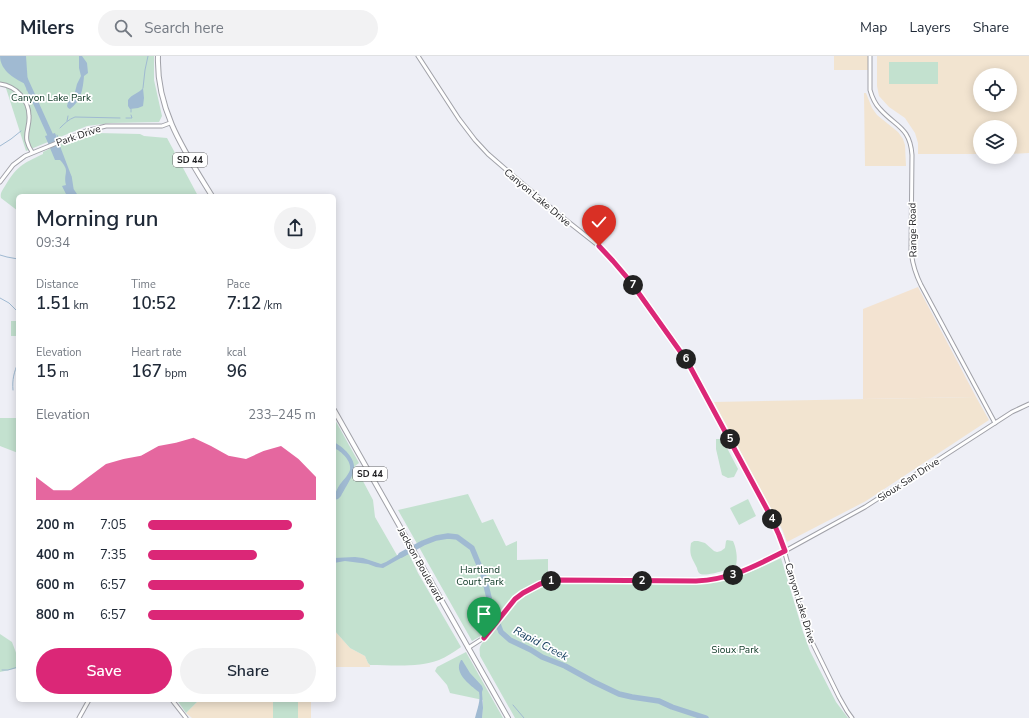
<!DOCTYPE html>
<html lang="en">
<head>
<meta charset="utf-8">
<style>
	:root { --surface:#fff; --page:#f2f2f3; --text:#1f2937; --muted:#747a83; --line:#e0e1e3; --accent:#db2777 }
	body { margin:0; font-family:"Nunito Sans",sans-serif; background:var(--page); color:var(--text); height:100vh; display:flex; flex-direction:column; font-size:15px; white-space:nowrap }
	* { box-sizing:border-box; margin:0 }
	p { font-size:13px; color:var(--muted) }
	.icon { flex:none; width:22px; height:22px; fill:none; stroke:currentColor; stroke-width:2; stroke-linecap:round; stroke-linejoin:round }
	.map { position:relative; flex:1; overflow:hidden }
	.side { position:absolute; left:16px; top:138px; width:320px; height:508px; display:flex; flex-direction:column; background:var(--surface); border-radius:6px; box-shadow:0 2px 10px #0003 }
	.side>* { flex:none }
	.controls { position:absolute; left:973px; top:12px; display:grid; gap:8px }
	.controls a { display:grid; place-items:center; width:44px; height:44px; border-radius:50%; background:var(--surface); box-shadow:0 2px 10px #0003; font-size:20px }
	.pin { position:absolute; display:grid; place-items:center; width:34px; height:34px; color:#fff; margin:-41px -17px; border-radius:50% 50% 50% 0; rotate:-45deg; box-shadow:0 0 4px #0007 }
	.pin .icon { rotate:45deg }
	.km { position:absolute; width:20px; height:20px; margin:-10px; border-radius:50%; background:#222; color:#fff; font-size:11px; line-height:20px; text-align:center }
	.round { display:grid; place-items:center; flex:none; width:42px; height:42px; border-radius:21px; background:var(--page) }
	.head { display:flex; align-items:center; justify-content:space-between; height:68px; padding:0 20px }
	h1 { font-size:22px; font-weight:600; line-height:30px }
	.figures { display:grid; grid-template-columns:repeat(3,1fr); gap:6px; height:68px; padding:4px 20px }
	.figures div { display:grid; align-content:center }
	.figures b { font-size:17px; font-weight:600 }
	.figures small { font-size:11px; font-weight:400 }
	.figures p { font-size:11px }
	.chart { height:112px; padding:8px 20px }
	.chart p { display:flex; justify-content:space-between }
	.chart svg { width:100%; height:72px; margin-top:4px; fill:var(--accent); opacity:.7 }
	.cta { display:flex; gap:8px; margin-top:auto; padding:8px 20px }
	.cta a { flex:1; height:46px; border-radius:24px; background:var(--accent); color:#fff; font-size:16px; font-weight:600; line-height:46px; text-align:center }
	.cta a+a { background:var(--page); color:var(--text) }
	ul { padding:0 20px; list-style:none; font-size:13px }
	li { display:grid; grid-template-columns:64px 48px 1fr; align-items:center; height:30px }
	li i { height:10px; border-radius:5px; background:var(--accent) }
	header { display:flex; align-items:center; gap:24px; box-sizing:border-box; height:56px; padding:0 20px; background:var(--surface); border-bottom:1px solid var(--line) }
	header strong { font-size:19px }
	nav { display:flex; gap:22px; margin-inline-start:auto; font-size:14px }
	.search { width:280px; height:36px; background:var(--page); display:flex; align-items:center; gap:10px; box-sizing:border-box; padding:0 14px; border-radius:22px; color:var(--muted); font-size:15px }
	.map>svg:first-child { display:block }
	.industrial { fill:#f3e3d1 }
	.education { fill:#f2e4d0; fill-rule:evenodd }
	.green { fill:#c3e1cf }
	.water { fill:#a0bad2 }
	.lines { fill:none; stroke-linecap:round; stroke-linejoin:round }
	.stream { stroke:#a0bad2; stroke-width:1 }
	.river { stroke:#a0bad2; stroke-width:5.5 }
	.minor-casing { stroke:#a0a1a8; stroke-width:5 }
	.major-casing { stroke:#a0a1a8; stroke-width:6 }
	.minor { stroke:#fff; stroke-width:3 }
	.major { stroke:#fff; stroke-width:4 }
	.route-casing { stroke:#fff; stroke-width:8 }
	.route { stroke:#db2777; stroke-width:5 }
	.labels { text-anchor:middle; stroke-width:3.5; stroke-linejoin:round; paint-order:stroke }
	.shield { fill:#fff; stroke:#656567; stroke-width:1 }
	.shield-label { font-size:9px; font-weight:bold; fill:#232326 }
	.park-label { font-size:10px; fill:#0c3723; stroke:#fff }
	.street-label { font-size:10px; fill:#232326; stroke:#fff }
	.water-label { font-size:11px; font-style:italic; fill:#0d3759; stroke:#fff }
</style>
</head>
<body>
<header>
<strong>Milers</strong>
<div class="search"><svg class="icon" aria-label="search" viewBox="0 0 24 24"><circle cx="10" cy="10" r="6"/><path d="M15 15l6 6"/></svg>Search here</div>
<nav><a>Map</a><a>Layers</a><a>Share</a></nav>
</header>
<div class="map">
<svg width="1029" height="662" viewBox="0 0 1029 662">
	<rect width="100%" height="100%" fill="#eeeff6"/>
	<path class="industrial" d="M918 231 976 341 863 343V253Z"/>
	<g class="education">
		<rect x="834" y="0" width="36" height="14"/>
		<path d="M877 0H1029V97L1010 98V71H980V98H918V87L915 77 905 62 889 51 879 40 877 30ZM980 19H1010V49H980Z"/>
		<path d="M864 37H866L872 52 877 59 898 76 903 83 905 89 906 110H865Z"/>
		<path d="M976 341 989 364 866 445 787 486 782 473 714 346Z"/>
		<path d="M334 574 350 592 365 600 368 607 370 609V611H334Z"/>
		<path d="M199 644H311V662H192L186 657Z"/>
	</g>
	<g class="green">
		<path d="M0 0H154V24L162 60 159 66 111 67 87 70 26 95 5 29 0 28Z"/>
		<rect x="889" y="6" width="49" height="22"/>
		<path d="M98 77 140 78 144 80 167 82 198 140H18V155L1 142C0 137 2 135 5 130 17 110 22 108 43 98V96C52 91 62 88 72 84L73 86Z"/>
		<rect x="11" y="265" width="7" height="15"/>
		<path d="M0 362H18V397L0 390Z"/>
		<path d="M334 362 359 407 355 410 373 444 375 461 398 501 408 496 418 517 461 591C454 596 446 601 439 604 418 612 391 609 370 609L368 607 365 600 350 592 334 574Z"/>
		<path d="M716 383H721L726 390 738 413 734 421 728 422 722 419 716 393Z"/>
		<path d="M468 438 482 467 493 463 506 490 517 485V504L548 503V523L529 530 519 536 507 548 484 578 472 585 398 454Z"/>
		<path d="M748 443 756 460 739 469 730 452Z"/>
		<path d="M727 484 733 485C736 491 738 502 736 509 731 513 704 522 699 517 698 516 697 513 697 512 692 501 689 500 691 487L694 485H698L705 487 714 495 717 496 721 495 725 492 726 485Z"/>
		<path d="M781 502 803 576 810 595 836 646 848 662H515L480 600C480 597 479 594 480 591 482 586 487 583 490 579 503 564 512 546 530 536 540 530 551 528 562 527L693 528C707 527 721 526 734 522 751 517 766 509 781 502Z"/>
		<path d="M0 578 12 586 18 602V612L0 616Z"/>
		<path d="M466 596 503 662H482L483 644 450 637 447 629 435 615 437 611Z"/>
		<path d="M177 644H199L186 657Z"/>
		<rect x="273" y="644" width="25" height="18"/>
	</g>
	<g class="water">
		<path d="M0 0H26L28 29C16 24 0 15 0 0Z"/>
		<path d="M79 0H82L87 7 88 17 84 20C83 33 81 45 70 53L68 52 67 50 68 46 75 36 77 28 81 20 79 12Z"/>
		<path d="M143 32 144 42 143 50 138 52 130 53 128 50V44C132 38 139 37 143 32Z"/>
		<path d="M55 77 71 119V125L69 132 78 140H67L62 130 66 129C63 116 71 116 60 104H55L45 80Z"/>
		<path d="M334 386C343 391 356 402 354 414 354 418 344 434 341 440L338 443 334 444V438C337 435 337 433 339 430 342 425 348 420 350 414 352 405 341 395 334 392Z"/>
		<path d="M406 494 408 498 383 512 376 511 368 508 345 505 334 507V502L355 501 363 502 381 508 386 506Z"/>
		<path d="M461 604H462L470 617 482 630 483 633 482 636 483 652 482 662H475C477 653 481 645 479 636 470 629 453 617 461 604Z"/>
	</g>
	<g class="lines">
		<g class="stream">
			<path d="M143 32 145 14 148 0"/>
			<path d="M27 34 28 29"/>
			<path d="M131 53V56"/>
			<path d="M126 62H132L131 59"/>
			<path d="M67 65 68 60"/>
			<path d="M60 72C64 68 69 63 75 61L120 62"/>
			<path d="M57 79 59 84"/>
			<path d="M0 90 11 83 21 75"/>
			<path d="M0 199 7 201 18 203"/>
			<path d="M0 242 9 247 18 256"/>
			<path d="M13 334C12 324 14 316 18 307"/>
			<path d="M17 344 18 346"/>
			<path d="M2 614H8L18 611"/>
			<path d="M513 649 524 662"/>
		</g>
		<g class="river">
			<path d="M25 23 53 85"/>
			<path d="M69 121 71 134 75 140"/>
			<path d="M401 499 423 487 436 482 448 480 457 481 472 492 484 521 491 550 501 576 510 584 531 594 542 601 565 610 594 626 619 638 632 641 659 645 672 651 706 662"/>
		</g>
		<defs>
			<g id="minor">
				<path d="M418 0 459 63 475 84 488 98 524 129 557 157 599 190 609 200 630 225 687 305 746 414 772 464 782 486 786 501 803 561 811 584 839 641 847 655 852 662"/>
				<path d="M870 0V34C872 41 875 48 880 53 896 71 910 71 912 99L911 194C912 206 915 217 921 229L995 367"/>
				<path d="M0 28C16 30 29 44 29 60 30 68 25 77 27 85 28 89 30 93 32 96"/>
				<path d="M0 126 13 109 25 100 86 75 106 70H162L170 67"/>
				<path d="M468 592 485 581 515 543 523 537 540 528 551 525H700L721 522 742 516 785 495 865 451 1012 356 1029 348"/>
				<path d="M172 644 186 662"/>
				<path d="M79 662 89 644"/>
			</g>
			<g id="major">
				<path d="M158 0C156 54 185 96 212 140"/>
				<path d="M334 354 508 662"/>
			</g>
		</defs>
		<use href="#minor" class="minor-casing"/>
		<use href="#major" class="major-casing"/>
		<use href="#minor" class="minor"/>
		<use href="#major" class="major"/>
	</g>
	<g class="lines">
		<defs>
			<path id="route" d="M484 582 515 543 523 537 540 528 551 525 558 524 696 525C732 523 753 511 785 495L779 479 769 457 687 305 630 225 613 205 599 190"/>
		</defs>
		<use href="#route" class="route-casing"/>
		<use href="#route" class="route"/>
	</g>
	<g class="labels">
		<g class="shield">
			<rect x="173" y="97" width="34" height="14" rx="3"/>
			<rect x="353" y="411" width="34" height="14" rx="3"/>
		</g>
		<g class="shield-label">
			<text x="190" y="107">SD 44</text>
			<text x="370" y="421">SD 44</text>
		</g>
		<g class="park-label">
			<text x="51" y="45">Canyon Lake Park</text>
			<text x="480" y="517">Hartland<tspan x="480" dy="12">Court Park</tspan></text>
			<text x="735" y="597">Sioux Park</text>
		</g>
		<g class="street-label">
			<text transform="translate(78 79) rotate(-19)" y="4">Park Drive</text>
			<text transform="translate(538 141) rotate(40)" y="4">Canyon Lake Drive</text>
			<text transform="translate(912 174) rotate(-91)" y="4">Range Road</text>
			<text transform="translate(908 423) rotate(-33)" y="4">Sioux San Drive</text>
			<text transform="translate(421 508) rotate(61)" y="4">Jackson Boulevard</text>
			<text transform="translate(801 547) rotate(73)" y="4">Canyon Lake Drive</text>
		</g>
		<g class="water-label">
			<text transform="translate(541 587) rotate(28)" y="4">Rapid Creek</text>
		</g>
	</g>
</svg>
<div class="controls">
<a><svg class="icon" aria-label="locate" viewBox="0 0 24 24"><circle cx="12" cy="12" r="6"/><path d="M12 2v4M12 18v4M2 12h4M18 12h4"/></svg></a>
<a><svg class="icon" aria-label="layers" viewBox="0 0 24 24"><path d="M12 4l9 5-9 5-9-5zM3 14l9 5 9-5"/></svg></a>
</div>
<div class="pin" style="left:484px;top:582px;background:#1e9e55"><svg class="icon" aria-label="arrive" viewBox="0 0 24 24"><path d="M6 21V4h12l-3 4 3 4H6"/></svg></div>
<div class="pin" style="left:599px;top:190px;background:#d93025"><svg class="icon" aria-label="check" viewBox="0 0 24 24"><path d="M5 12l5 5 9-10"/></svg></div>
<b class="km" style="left:551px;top:525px">1</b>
<b class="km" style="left:642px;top:525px">2</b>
<b class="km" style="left:733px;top:519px">3</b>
<b class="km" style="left:772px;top:463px">4</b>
<b class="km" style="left:730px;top:383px">5</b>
<b class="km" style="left:686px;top:303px">6</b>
<b class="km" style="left:633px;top:229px">7</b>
<section class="side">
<div class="head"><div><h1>Morning run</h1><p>09:34</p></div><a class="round"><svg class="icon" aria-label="share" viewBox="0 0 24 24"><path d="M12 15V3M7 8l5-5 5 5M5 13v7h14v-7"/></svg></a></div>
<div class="figures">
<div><p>Distance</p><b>1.51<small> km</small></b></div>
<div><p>Time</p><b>10:52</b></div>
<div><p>Pace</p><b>7:12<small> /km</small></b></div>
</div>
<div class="figures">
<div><p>Elevation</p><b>15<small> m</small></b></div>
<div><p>Heart rate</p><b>167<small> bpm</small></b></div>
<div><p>kcal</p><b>96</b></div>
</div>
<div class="chart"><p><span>Elevation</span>233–245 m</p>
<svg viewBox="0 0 160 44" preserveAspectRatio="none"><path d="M0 44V30L10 38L20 38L30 30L40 22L50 19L60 17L70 11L80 9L90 6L100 11L110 17L120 19L130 14L140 11L150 19L160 30V44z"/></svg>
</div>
<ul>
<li><b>200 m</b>7:05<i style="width:86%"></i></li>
<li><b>400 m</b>7:35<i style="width:65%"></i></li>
<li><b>600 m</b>6:57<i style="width:93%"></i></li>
<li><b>800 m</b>6:57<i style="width:93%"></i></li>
</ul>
<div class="cta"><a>Save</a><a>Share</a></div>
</section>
</div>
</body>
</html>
